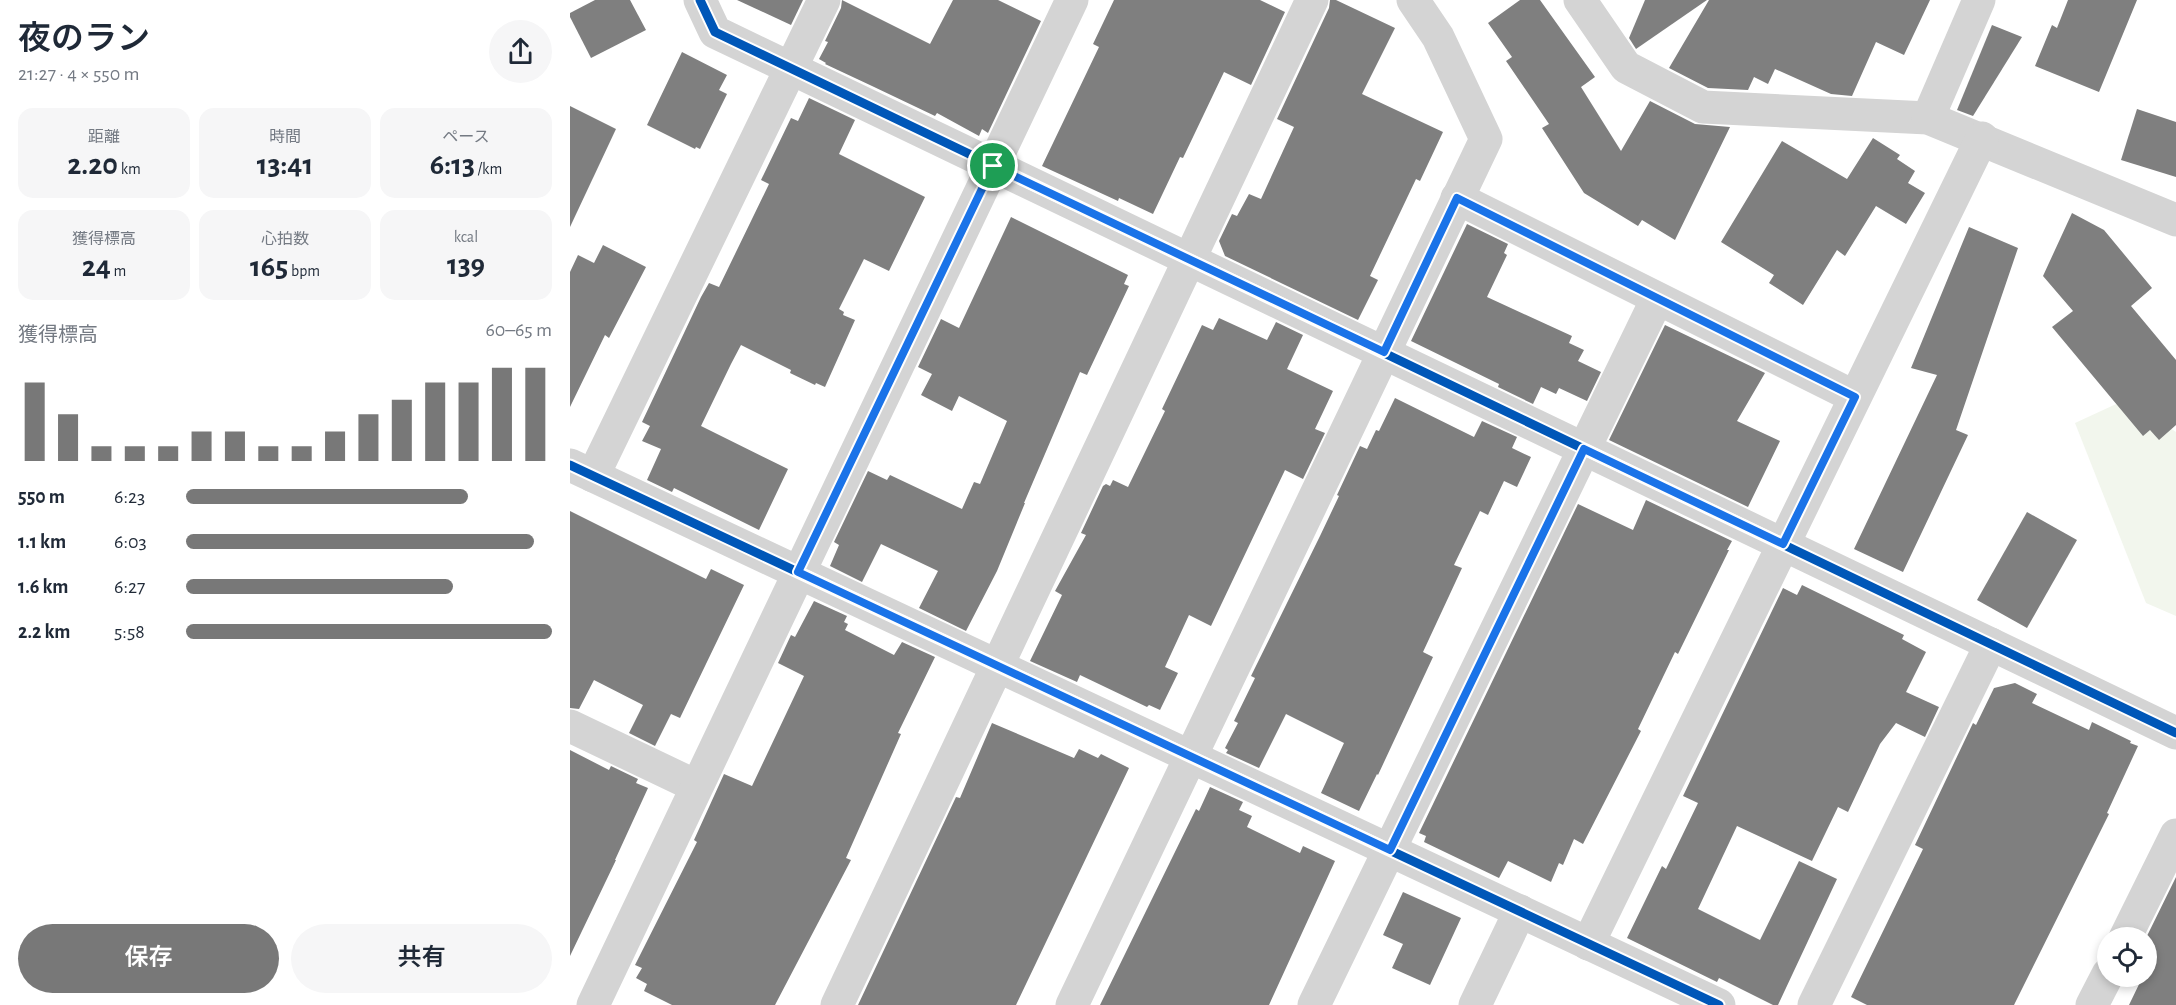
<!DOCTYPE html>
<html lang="ja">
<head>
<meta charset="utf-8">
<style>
	:root { --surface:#fff; --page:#f6f6f7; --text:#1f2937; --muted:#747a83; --accent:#787878 }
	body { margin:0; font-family:"Alegreya Sans","Noto Sans JP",sans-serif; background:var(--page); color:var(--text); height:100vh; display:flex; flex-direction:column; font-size:22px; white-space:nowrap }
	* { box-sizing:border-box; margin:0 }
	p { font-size:20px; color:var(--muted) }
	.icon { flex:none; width:33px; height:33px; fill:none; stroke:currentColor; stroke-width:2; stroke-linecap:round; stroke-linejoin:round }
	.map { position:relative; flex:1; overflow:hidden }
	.details { display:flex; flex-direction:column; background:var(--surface); width:570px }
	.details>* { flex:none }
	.buttons { position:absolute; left:1527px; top:927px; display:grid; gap:12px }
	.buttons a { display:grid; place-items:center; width:60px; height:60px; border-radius:50%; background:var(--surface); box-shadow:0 3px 9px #0003; font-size:30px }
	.pin { position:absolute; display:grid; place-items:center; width:51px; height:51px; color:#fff; margin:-26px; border:3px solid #fff; border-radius:50%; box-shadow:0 2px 6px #0007 }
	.round { display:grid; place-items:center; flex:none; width:63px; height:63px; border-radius:32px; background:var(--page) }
	.headline { display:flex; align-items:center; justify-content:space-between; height:102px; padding:0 18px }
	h1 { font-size:33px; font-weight:600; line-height:45px }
	.stats { display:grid; grid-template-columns:repeat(3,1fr); gap:9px; height:102px; padding:6px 18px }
	.stats div { display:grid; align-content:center; border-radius:15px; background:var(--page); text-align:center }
	.stats b { font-size:30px; font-weight:600 }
	.stats small { font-size:16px; font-weight:400 }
	.stats p { font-size:16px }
	.chart { height:168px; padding:12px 18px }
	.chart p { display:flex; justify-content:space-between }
	.chart svg { width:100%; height:108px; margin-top:6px; stroke:var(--accent); stroke-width:6 }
	.action { display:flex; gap:12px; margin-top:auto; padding:12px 18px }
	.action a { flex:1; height:69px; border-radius:36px; background:var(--accent); color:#fff; font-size:24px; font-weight:600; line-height:69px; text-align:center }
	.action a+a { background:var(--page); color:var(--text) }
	ul { padding:0 18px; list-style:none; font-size:20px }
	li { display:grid; grid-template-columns:96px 72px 1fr; align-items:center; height:45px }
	li i { height:15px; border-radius:8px; background:var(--accent) }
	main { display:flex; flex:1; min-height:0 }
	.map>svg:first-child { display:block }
	.green { fill:#f2f6ed }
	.building { fill:#7f7f7f }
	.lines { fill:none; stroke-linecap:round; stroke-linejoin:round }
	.minor { stroke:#d4d4d4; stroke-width:33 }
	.cycleway-casing { stroke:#fff; stroke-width:13 }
	.cycleway { stroke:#0057b8; stroke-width:9 }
	.route-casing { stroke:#fff; stroke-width:12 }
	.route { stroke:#1a73e8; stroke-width:8 }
</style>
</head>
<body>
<main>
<section class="details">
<div class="headline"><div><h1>夜のラン</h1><p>21:27 · 4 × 550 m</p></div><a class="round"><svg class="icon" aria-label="share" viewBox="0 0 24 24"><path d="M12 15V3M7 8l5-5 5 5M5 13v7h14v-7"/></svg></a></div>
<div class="stats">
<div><p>距離</p><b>2.20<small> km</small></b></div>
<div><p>時間</p><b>13:41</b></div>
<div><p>ペース</p><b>6:13<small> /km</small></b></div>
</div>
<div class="stats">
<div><p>獲得標高</p><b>24<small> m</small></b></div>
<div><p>心拍数</p><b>165<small> bpm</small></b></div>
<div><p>kcal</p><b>139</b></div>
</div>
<div class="chart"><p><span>獲得標高</span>60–65 m</p>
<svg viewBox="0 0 160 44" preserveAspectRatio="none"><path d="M5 44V12M15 44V25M25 44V38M35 44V38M45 44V38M55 44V32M65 44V32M75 44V38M85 44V38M95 44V32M105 44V25M115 44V19M125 44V12M135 44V12M145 44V6M155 44V6"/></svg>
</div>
<ul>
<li><b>550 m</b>6:23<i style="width:77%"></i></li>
<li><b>1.1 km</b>6:03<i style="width:95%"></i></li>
<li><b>1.6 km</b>6:27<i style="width:73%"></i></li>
<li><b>2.2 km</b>5:58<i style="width:100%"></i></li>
</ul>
<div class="action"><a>保存</a><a>共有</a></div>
</section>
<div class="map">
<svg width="1606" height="1005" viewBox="0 0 1606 1005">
	<rect width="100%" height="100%" fill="#fff"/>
	<path class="green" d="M1557 399 1606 432V616L1576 603 1505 423Z"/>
	<g class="building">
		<path d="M25 0H60L76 30 21 58 0 17V13Z"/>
		<path d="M167 0H233L221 25Z"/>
		<path d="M272 0 360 44 383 0H428L471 21 418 133 412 129 409 136 367 113 365 116 302 86 255 64 256 63 249 59 258 42 255 41 271 8Z"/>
		<path d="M544 0H690L715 12 681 85 654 72 613 158 610 157 583 214 549 198 548 201 472 166 529 47 523 44Z"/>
		<path d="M760 0H766L825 28 792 94 873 132 850 181 846 179 800 276 808 280 788 320 655 256 649 241 662 214 667 216 679 194 691 199 724 127 707 119 759 8Z"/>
		<path d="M950 0H970L1025 77 1011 87 1051 151 1080 101 1125 124 1160 127 1105 240 1072 220 1068 226 1014 193 972 128 979 124 936 61 942 57 918 23Z"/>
		<path d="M1075 0H1137L1066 49 1059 38Z"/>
		<path d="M1139 0H1360L1334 55 1306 42 1282 96 1261 94 1205 69 1198 84 1184 77 1178 90 1138 88 1099 68Z"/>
		<path d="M1498 0H1567L1529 92 1465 66 1482 25 1487 28Z"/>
		<path d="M1422 25 1452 37 1403 116 1387 110Z"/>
		<path d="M112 52 157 75 149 90 157 94 130 149 126 147 125 149 77 125Z"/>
		<path d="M239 98 285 120 269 154 355 197 319 271 294 259 269 309 274 312 273 315 285 320 255 387 246 383 245 385 220 373 221 370 171 345 161 364 131 426 218 469 189 530 104 488 102 492 77 480 91 449 72 441 80 426 72 422 131 297 139 283 149 287 199 184 191 180 221 118 228 121Z"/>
		<path d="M0 106 46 129 0 227Z"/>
		<path d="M1567 109 1606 122V177L1551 160Z"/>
		<path d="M1303 138 1330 155 1327 159 1345 171 1338 183 1355 193 1336 224 1306 206 1275 256 1267 250 1233 305 1199 283 1204 275 1151 242 1212 141 1277 179Z"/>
		<path d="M1502 213 1534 230 1582 288 1561 306 1606 360V425L1589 440 1580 430 1573 436 1482 327 1503 311 1473 276Z"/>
		<path d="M441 217 558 275 554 284 559 286 517 375 510 372 454 503H455L427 571 396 631 349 608 368 571 311 544 292 582 260 566 269 545 264 542 298 471 317 480 320 475 392 509 404 482 410 484 437 421 389 396 382 411 351 395 362 374 348 367 371 319 389 328Z"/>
		<path d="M897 224 938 244 934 253 937 255 917 297 1002 336 999 343 1014 350 1008 361 1031 372 1017 401 989 388 986 394 971 387 963 404 928 387 929 384 841 341Z"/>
		<path d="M1399 227 1448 248 1386 430 1398 435 1333 572 1284 549 1367 375 1341 368Z"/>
		<path d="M33 245 76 267 39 338 35 335 0 407V272L8 255 24 263Z"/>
		<path d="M649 318 697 340 706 322 733 335 717 369 763 391 745 429 755 433 733 479 715 470 641 626 619 615 595 667 608 673 590 710 579 705 577 707 510 675 507 682 460 661 492 595 485 591 516 535 511 533 533 486 536 484 540 486 543 480 558 487 595 411 592 409 632 325 643 330Z"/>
		<path d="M1095 325 1195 373 1167 421 1210 441 1178 507 1039 440Z"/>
		<path d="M825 398 904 437 912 421 947 437 942 448 961 457 947 487 934 481 918 515 910 511 884 565 892 568 853 652 863 657 808 775 807 774 789 811 751 793 774 743 716 714 689 768 656 753 658 750 655 748 668 723 664 721 685 678 681 676 750 536 769 496 767 495 790 446 797 449 806 430 809 431Z"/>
		<path d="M1076 500 1162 541 1157 550H1159L1108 654 1105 652 1068 729 1071 731 1013 844 1004 839 993 865 989 863 981 882 938 861 929 878 854 842 856 836 849 833 1008 504 1063 530Z"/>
		<path d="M0 511 136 579 141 569 174 585 110 718 101 714 85 746 59 733 73 705 24 680 9 709 0 708Z"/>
		<path d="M1457 512 1507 540 1457 628 1407 600Z"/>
		<path d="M1232 585 1334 635 1332 639 1356 652 1336 692 1369 707 1355 737 1326 723 1310 744 1278 812 1268 807 1242 861 1167 826 1128 909 1190 940 1229 861 1267 879 1208 1005H1203L1149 978 1147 982 1057 938 1092 866 1096 869 1128 803 1113 796 1213 588 1227 595Z"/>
		<path d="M244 601 277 616 274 622 278 624 275 630 324 655 332 642 365 657 328 733 331 734 276 858 281 860 205 1005H102L74 991 77 984 66 978 72 968 65 965 127 842 124 840 154 774 182 786 234 676 208 663 221 635 225 637Z"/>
		<path d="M1445 683 1467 694 1462 703 1519 730 1522 722 1561 741 1560 743 1568 746 1537 813 1539 814 1444 1005H1297L1281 997 1353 849 1345 845 1403 723 1406 725 1424 688Z"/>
		<path d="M422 723 504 758 509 749 528 758 531 754 559 768 446 1005H288L386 797 390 798Z"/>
		<path d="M0 750 39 770 41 766 68 779 66 783 78 788 45 860H46L0 956Z"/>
		<path d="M640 787 673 802 669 810 682 816 677 827 730 853 733 846 765 861 699 1005H530L626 809 629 811Z"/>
		<path d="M1606 877V1005H1559L1573 976H1576V938Z"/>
		<path d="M833 892 891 918 860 985 822 968 833 944 813 935Z"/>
	</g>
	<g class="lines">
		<g class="minor">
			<path d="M130 0 145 32 1606 733"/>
			<path d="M1010 0 1056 67 1133 107 1358 118 1606 220"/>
			<path d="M1358 118 1409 0"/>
			<path d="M887 198 1285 397"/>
			<path d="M0 465 1149 1005"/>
			<path d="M23 476 254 0"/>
			<path d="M0 726 126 786"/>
			<path d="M1555 938 1606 835"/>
			<path d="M1018 944 1412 138"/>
			<path d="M23 1005 502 0"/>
			<path d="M267 1005 742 0"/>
			<path d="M502 1005 916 139 868 37 843 0"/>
			<path d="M744 1005 1087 299"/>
			<path d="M905 1005 950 911"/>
			<path d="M1244 1005 1421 644"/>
			<path d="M1522 1005 1538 974"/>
		</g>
		<defs>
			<g id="cycleway">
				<path d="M130 0 145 32 1606 733"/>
				<path d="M0 465 1149 1005"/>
			</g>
		</defs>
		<use href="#cycleway" class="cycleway-casing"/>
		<use href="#cycleway" class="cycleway"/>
	</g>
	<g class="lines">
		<defs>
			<path id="route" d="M423 166 814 352 887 198 1285 397 1213 544 1014 449 820 850 228 572Z"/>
		</defs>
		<use href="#route" class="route-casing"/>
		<use href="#route" class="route"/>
	</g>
</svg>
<div class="buttons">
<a><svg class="icon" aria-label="locate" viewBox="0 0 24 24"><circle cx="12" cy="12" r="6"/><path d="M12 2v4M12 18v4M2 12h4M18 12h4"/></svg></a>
</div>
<div class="pin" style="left:423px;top:166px;background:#1e9e55"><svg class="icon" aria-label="arrive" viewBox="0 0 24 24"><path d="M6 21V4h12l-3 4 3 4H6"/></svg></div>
</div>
</main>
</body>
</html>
